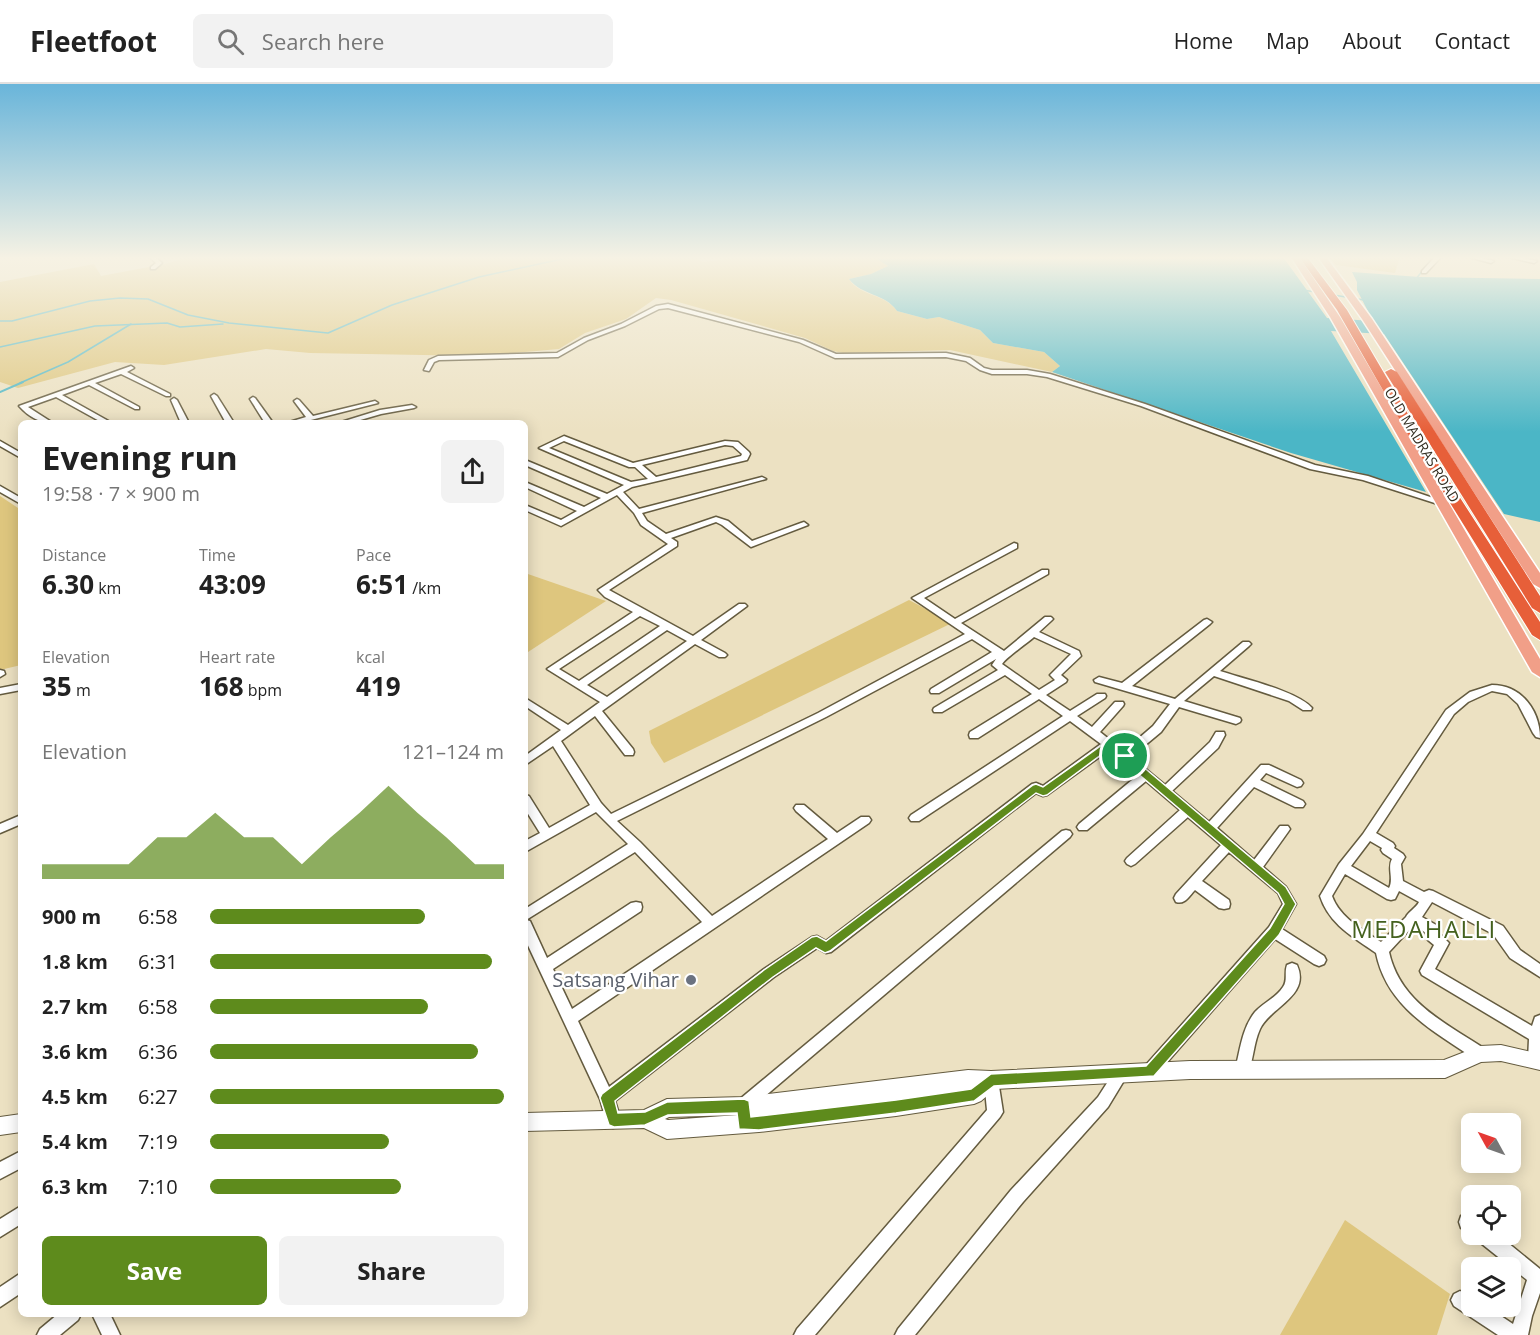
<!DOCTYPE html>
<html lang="en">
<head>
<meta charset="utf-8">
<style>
	:root { --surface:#fff; --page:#f2f2f2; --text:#222; --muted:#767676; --line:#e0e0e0; --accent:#5e8b1c }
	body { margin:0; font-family:"Open Sans",sans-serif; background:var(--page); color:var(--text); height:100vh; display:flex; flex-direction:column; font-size:22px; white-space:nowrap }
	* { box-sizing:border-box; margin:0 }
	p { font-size:20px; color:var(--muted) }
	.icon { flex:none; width:33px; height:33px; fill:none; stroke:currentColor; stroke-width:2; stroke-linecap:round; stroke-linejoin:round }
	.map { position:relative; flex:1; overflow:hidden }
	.details { position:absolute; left:18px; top:336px; width:510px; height:897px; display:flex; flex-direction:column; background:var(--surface); border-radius:9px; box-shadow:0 3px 15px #0003 }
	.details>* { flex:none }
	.needle { width:39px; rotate:310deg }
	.fabs { position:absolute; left:1461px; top:1029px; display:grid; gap:12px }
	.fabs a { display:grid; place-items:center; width:60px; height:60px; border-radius:9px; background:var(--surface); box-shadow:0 3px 15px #0003; font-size:30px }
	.pin { position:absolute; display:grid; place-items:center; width:51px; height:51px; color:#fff; margin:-26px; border:3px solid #fff; border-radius:50%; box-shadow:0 2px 6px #0007 }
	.round { display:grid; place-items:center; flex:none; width:63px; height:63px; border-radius:9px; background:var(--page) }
	.overview { display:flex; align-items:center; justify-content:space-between; height:102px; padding:0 24px }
	h1 { font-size:33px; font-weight:700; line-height:45px }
	.stats { display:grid; grid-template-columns:repeat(3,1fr); gap:9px; height:102px; padding:6px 24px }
	.stats div { display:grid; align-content:center }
	.stats b { font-size:26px; font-weight:700 }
	.stats small { font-size:16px; font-weight:400 }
	.stats p { font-size:16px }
	.chart { height:168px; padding:12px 24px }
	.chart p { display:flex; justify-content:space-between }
	.chart svg { width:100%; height:108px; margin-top:6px; fill:var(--accent); opacity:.7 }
	.cta { display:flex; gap:12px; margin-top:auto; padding:12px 24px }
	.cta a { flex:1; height:69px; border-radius:9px; background:var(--accent); color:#fff; font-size:24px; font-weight:700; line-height:69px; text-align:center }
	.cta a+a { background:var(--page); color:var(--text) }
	ul { padding:0 24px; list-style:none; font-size:20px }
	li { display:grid; grid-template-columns:96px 72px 1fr; align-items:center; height:45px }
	li i { height:15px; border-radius:8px; background:var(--accent) }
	header { display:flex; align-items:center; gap:36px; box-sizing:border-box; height:84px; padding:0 30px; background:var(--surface); border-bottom:2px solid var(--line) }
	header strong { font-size:28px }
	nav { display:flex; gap:33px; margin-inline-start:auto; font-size:21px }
	.search { width:420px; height:54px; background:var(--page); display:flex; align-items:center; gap:15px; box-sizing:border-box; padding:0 21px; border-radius:9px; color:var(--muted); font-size:22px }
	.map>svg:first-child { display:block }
	.green { fill:#dec67e }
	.water { fill:#4bb6c6 }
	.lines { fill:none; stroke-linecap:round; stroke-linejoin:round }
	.stream-far1 { stroke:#4bb6c6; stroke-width:1.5 }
	.stream { stroke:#4bb6c6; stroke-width:2 }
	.street-casing { stroke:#645b3f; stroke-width:3 }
	.secondary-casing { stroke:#645b3f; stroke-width:2 }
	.primary-casing { stroke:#fff; stroke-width:3 }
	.highway-casing { stroke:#fff; stroke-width:2 }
	.street { fill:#fff; fill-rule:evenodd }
	.secondary { fill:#fff; fill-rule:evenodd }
	.primary { fill:#f19f88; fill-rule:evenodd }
	.highway { fill:#e75f39; fill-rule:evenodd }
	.route { fill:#5e8b1c; stroke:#fff; stroke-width:1.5; fill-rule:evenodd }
	.worship-dot { fill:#6b7280; stroke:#fff; stroke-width:2 }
	.labels { text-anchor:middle; stroke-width:4.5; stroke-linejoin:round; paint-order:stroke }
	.far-street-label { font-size:14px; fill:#343024; stroke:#fff }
	.near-worship-label { font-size:20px; fill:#5b616d; stroke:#fff; text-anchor:end }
	.near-quarter-label { font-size:24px; letter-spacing:1.5px; fill:#44611e; stroke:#fff }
</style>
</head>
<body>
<header>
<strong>Fleetfoot</strong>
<div class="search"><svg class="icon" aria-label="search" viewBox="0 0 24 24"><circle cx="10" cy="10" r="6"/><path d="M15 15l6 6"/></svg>Search here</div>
<nav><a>Home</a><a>Map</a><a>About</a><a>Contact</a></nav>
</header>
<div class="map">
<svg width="1540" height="1251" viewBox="0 0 1540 1251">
	<rect width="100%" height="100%" fill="#ece1c2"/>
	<g class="green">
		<path d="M188 173H707L696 175 703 178 745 173H874L888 182 871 190 849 195C860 213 885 209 897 227L927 235 939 233 980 246 993 259 1044 268 1060 282 1052 288 950 266 843 269 833 267 805 254 671 216 656 214 626 235 585 249 559 265 480 272 310 269 266 265 164 281 115 278 18 304 0 298V198L94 180 101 192 165 180Z"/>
		<path d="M1329 173H1400L1395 189 1336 181Z"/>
		<path d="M0 412 21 426V581L0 586Z"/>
		<path d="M525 489 606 517 525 570Z"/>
		<path d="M909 516 952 539 664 679 651 659 649 647Z"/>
		<path d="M1345 1136 1450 1210 1437 1251H1280Z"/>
	</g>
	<path class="water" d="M874 173H1283L1327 234 1373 237 1357 206V198L1352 188 1420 193 1540 195V438L1504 430 1384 250 1331 247 1426 408 1291 369 1052 288 1060 282 1044 268 993 259 980 246 939 233 927 235 897 227C885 209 862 212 849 195L871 190 888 182Z"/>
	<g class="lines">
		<g class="stream-far1">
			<path d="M660 173 700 174"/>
			<path d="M1416 195 1433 173"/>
			<path d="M1303 206 1364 216"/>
			<path d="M0 237H12L90 217 120 214 148 215 188 231 229 239 328 249 392 221 479 193 571 173"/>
			<path d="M0 263 95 242 167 239 180 243 223 240"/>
			<path d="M20 299 68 278 131 240"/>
		</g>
		<path class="stream" d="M0 308 23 298"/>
		<defs>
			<g id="street">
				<path d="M150 173H155L162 179 155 185H151V183L156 179Z"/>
				<path d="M1435 173H1441L1426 189H1422V187Z"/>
				<path d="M1469 173H1478L1494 177 1491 179Z"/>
				<path d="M1508 173H1518L1537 177 1534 179Z"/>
				<path d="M668 220 803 256 836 270 946 269 970 274 984 284 992 286H1027L1050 290 1145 320 1315 381 1368 392 1448 419 1447 421H1441L1363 396 1310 385 1141 322 1047 293 1027 290H992L980 286 966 277 946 273 835 274 799 258 668 224 659 225 625 242 588 256 558 273 439 276 434 278 429 287 424 286 429 276 438 272 557 269 584 254 621 240 656 222Z"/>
				<path d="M131 282 134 284 127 288 170 310V312H166L121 290 95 299 139 323V325H135L89 301 62 311 112 339H103L56 313 28 323 53 339C39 339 28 332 19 322Z"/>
				<path d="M214 310 217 312 234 339H226L211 312Z"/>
				<path d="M253 313 255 314 273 339H265L250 315Z"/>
				<path d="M174 314 177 316 189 339H181L171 316Z"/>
				<path d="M297 315 299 316 313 332 375 317 378 319 299 339H286L306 333 294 317Z"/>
				<path d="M412 321 416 323 414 324 381 330 350 339H338L380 326Z"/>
				<path d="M564 352 633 379 725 357 738 358 749 368 750 370 747 376 632 403 623 408 639 425 762 393 766 395 642 429 647 437 666 450 716 433 728 437 752 457 801 439 804 438 808 441 751 463 722 441 716 438 671 454 677 458V462L609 506 693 552 739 520H745L747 522 701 556 725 569 727 571 725 573H719L695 560 602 627 633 665 634 668 633 671H625L595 632 561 657 601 719 611 730 818 629 965 550 912 514 1014 459 1017 460V464L924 514 955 535 1042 486H1048V490L961 539 1004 567 1045 533H1051L1053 535 1051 537 1039 548 1079 567 1081 572 1061 591 1067 596 1066 598 1046 611 1070 627 1097 610H1105L1106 612 1105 614 1077 632 1092 643 1115 618H1123L1124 620 1123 622 1100 648 1124 667 1153 642 1170 620 1095 598 1094 596 1099 593 1122 599 1204 536 1207 535 1212 538 1210 540 1132 602 1175 615 1243 558H1249L1251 560 1249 562 1220 587C1244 595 1297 607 1312 624L1311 626H1303L1289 617 1214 592 1184 617 1240 634 1241 636 1240 638 1236 640 1179 623 1161 648 1131 673C1143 683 1153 691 1165 701L1210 658 1216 648H1224L1225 651 1218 664 1172 707 1209 738 1261 681H1269L1301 696 1303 699 1301 702 1297 703 1266 689 1260 696 1303 717 1305 720 1303 723H1295L1254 703 1217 744 1254 776 1280 742H1288L1290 745 1288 748 1263 783 1286 803 1296 820 1282 845 1324 872 1326 876 1324 880 1319 882 1314 880 1275 855 1155 992 1150 994 1145 992 1143 987 1145 982 1269 843 1283 820 1278 809 1229 768 1202 797 1229 816 1230 820 1229 824 1224 825 1219 824 1195 806C1189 812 1185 821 1176 818L1174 814 1176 810 1221 761 1188 733 1135 780 1131 782 1127 780 1125 777 1127 774 1180 726 1146 697 1087 746H1079L1077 743 1079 740 1138 691 1109 666 1047 711 1043 712 1036 709 831 868 826 869 817 864 774 893 615 1017 621 1037 618 1042 613 1044 608 1042 600 1015 525 855V825L628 760 596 728 525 768V757L540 749 525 725V711L529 712 549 744 590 721 553 662 525 681V672L561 646 525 622V614L568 641 600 618 547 585 633 528 605 513 598 506 668 460 641 441 634 429 617 411 561 442 525 426V421L561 436 577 427 525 403V398L584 423 601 414 525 381V376L607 410 624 401 539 364ZM564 357 629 383H635L648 395 631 398 549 364ZM725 361 733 362 742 370 741 372 656 393 642 381ZM640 532 660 542 579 597 559 585ZM667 546 687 557 607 613 587 601ZM1034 553 1071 570 1050 591 1055 596 1039 606 1002 580C1007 573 1026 560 1034 553ZM972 555 992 568 931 605 930 607 931 609H939L996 575 992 581 998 586 934 624 933 626 934 628H942L1005 591 1032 610 970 648 969 651 970 654H978L1039 615 1063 632 911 731 909 734 911 737H919L1070 637 1101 660 1043 702 1036 699 1032 700 826 857 817 852 812 853 764 885 609 1003 578 937 869 739 871 736 869 733H861L837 749 804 721H796L794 724 796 727 828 755 712 832 640 758 617 737 826 633ZM635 768 702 838 572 925 553 885 641 827 642 823 641 819 636 818 631 819 547 874 530 837 526 836Z"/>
				<path d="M0 357 21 369V374L0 362Z"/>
				<path d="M0 402 21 414V420L0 408Z"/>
				<path d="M0 586 4 587 5 590 0 593Z"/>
				<path d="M21 600V606L0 610V604Z"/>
				<path d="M1492 601C1521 601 1540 626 1540 654L1536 653 1533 649 1518 620 1507 610 1492 607 1468 618 1454 630 1376 749 1393 759 1395 762 1394 764 1403 770 1405 773 1401 780 1403 797 1424 808 1429 806 1433 807 1503 842 1520 866 1540 880V893L1510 874 1493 850 1432 818 1422 833 1438 842 1440 850 1449 859 1435 885 1532 942 1535 933 1540 931V981L1535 983 1530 981 1528 976 1529 955 1422 891 1420 887 1434 861 1428 856 1426 849 1414 841 1389 868C1400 918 1445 939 1485 965L1487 970 1485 975 1480 977 1475 975C1432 946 1387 923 1376 869 1353 853 1329 840 1320 812L1339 780 1363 750 1446 626 1470 608ZM1370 757 1382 764 1381 766 1383 769 1392 775C1387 784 1394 794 1389 804L1351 782ZM1345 790 1387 815 1391 816 1395 815 1399 807 1419 818C1416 824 1408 828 1406 833L1381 858C1363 846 1340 834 1332 812Z"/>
				<path d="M21 731V740L0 749V740Z"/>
				<path d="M1066 746 1070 747 1072 750 1070 753 750 1025 745 1027 740 1025 737 1020 740 1015 1062 747Z"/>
				<path d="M1292 879 1297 881C1311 912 1270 923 1260 945 1253 960 1254 976 1247 991L1242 993 1237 991 1235 986C1240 967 1242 944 1255 928 1263 919 1276 914 1283 903 1288 896 1284 889 1287 881Z"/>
				<path d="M1121 983 1126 985 1128 990 1108 1023 1023 1118 915 1251H895L898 1245 1011 1106 1098 1013 1116 985Z"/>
				<path d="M991 989 996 991 998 996 1003 1028 1000 1033 815 1251H794L797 1245 987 1026 984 996 986 991Z"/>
				<path d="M21 1067V1084L0 1095V1078Z"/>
				<path d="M21 1122V1140L0 1153V1135Z"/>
				<path d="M1467 1130 1472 1132V1150L1461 1144 1459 1138 1461 1132Z"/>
				<path d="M1475 1150H1497L1540 1185V1209L1532 1232 1528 1251H1498L1454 1222 1451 1216 1454 1210 1460 1207 1472 1213V1222H1486L1513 1240 1527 1196 1477 1156Z"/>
				<path d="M21 1189V1209L0 1223V1203Z"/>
				<path d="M58 1230H81L78 1236 60 1251H37L40 1245Z"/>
				<path d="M92 1230H110L120 1251H102Z"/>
			</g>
			<g id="secondary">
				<path d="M1501 961 1540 970V986L1501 977 1481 978 1445 994 1190 995 995 1005 981 1017 974 1020 896 1032 759 1048 667 1055 644 1044 525 1047V1029L644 1026 667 1015 744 1013 968 986 991 987 1190 977 1444 976 1480 962ZM738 1031 668 1036 665 1035 669 1033Z"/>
				<path d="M21 1030V1048L0 1051V1033Z"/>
			</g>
			<g id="primary">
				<path d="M1291 173H1299L1340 233 1540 575V593L1532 588 1330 233Z"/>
				<path d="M1318 173H1326L1372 235 1540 489V504L1533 500 1362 235Z"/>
			</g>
			<g id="highway">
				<path d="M1299 173H1307L1347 226 1428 364 1540 538V556L1532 551 1416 364 1337 226Z"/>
				<path d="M1391 285 1397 288 1540 512V529L1532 524 1385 288Z"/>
			</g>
		</defs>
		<use href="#street" class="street-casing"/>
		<use href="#secondary" class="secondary-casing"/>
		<use href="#primary" class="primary-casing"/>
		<use href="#highway" class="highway-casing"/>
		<use href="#street" class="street"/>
		<use href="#secondary" class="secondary"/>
		<use href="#primary" class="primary"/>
		<use href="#highway" class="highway"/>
	</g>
	<linearGradient id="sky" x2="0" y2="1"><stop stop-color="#69b5da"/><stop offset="0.5" stop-color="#f6f2e4"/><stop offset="1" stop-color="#f6f2e4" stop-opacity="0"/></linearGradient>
	<rect width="1540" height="348" fill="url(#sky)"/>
	<path class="route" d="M1109 656 1128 670 1286 803 1296 820 1279 851 1154 992 994 1002 974 1017 896 1029 759 1046 739 1045 737 1029 668 1031 645 1041 614 1043 609 1041 600 1014 602 1010 764 886 812 853 817 852 826 857 1033 701 1036 700 1043 703ZM1109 665 1278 809 1284 820 1270 844 1146 982 991 990 971 1005 896 1016 759 1032 751 1033 749 1017 744 1015 667 1018 645 1028 618 1029 615 1017 773 893 816 864 825 869 830 867 1036 709 1043 712 1047 711Z"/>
	<circle class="worship-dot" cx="691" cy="896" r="6"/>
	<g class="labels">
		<g class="far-street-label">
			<text transform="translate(1422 361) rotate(59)" y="5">OLD MADRAS ROAD</text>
		</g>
		<g class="near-worship-label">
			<text x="679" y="903">Satsang Vihar</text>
		</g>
		<g class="near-quarter-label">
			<text x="1424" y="854">MEDAHALLI</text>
		</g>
	</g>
</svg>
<div class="fabs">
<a><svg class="needle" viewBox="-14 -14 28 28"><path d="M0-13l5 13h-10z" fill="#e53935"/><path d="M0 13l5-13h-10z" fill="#767676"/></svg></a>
<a><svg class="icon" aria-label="locate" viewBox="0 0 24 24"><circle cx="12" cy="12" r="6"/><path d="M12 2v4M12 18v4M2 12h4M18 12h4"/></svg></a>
<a><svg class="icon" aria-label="layers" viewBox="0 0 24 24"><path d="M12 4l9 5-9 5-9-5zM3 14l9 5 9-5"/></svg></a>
</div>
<div class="pin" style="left:1125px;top:672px;background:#1e9e55"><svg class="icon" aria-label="arrive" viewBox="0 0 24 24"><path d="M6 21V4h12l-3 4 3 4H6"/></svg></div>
<section class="details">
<div class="overview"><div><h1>Evening run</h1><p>19:58 · 7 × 900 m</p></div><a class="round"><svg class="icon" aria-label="share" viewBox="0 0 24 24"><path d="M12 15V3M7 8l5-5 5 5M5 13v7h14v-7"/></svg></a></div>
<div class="stats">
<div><p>Distance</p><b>6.30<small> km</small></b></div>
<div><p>Time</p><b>43:09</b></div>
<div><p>Pace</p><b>6:51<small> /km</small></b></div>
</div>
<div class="stats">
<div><p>Elevation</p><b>35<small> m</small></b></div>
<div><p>Heart rate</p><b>168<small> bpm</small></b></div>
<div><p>kcal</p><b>419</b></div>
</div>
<div class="chart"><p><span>Elevation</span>121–124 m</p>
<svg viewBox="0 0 160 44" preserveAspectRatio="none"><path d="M0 44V38L10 38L20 38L30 38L40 27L50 27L60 17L70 27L80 27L90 38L100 27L110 17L120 6L130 17L140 27L150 38L160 38V44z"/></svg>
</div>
<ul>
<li><b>900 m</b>6:58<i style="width:73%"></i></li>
<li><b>1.8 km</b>6:31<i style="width:96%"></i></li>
<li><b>2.7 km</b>6:58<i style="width:74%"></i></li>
<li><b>3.6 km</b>6:36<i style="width:91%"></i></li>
<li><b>4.5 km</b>6:27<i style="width:100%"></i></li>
<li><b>5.4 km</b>7:19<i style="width:61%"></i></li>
<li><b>6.3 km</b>7:10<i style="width:65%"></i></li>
</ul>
<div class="cta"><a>Save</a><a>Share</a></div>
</section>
</div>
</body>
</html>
